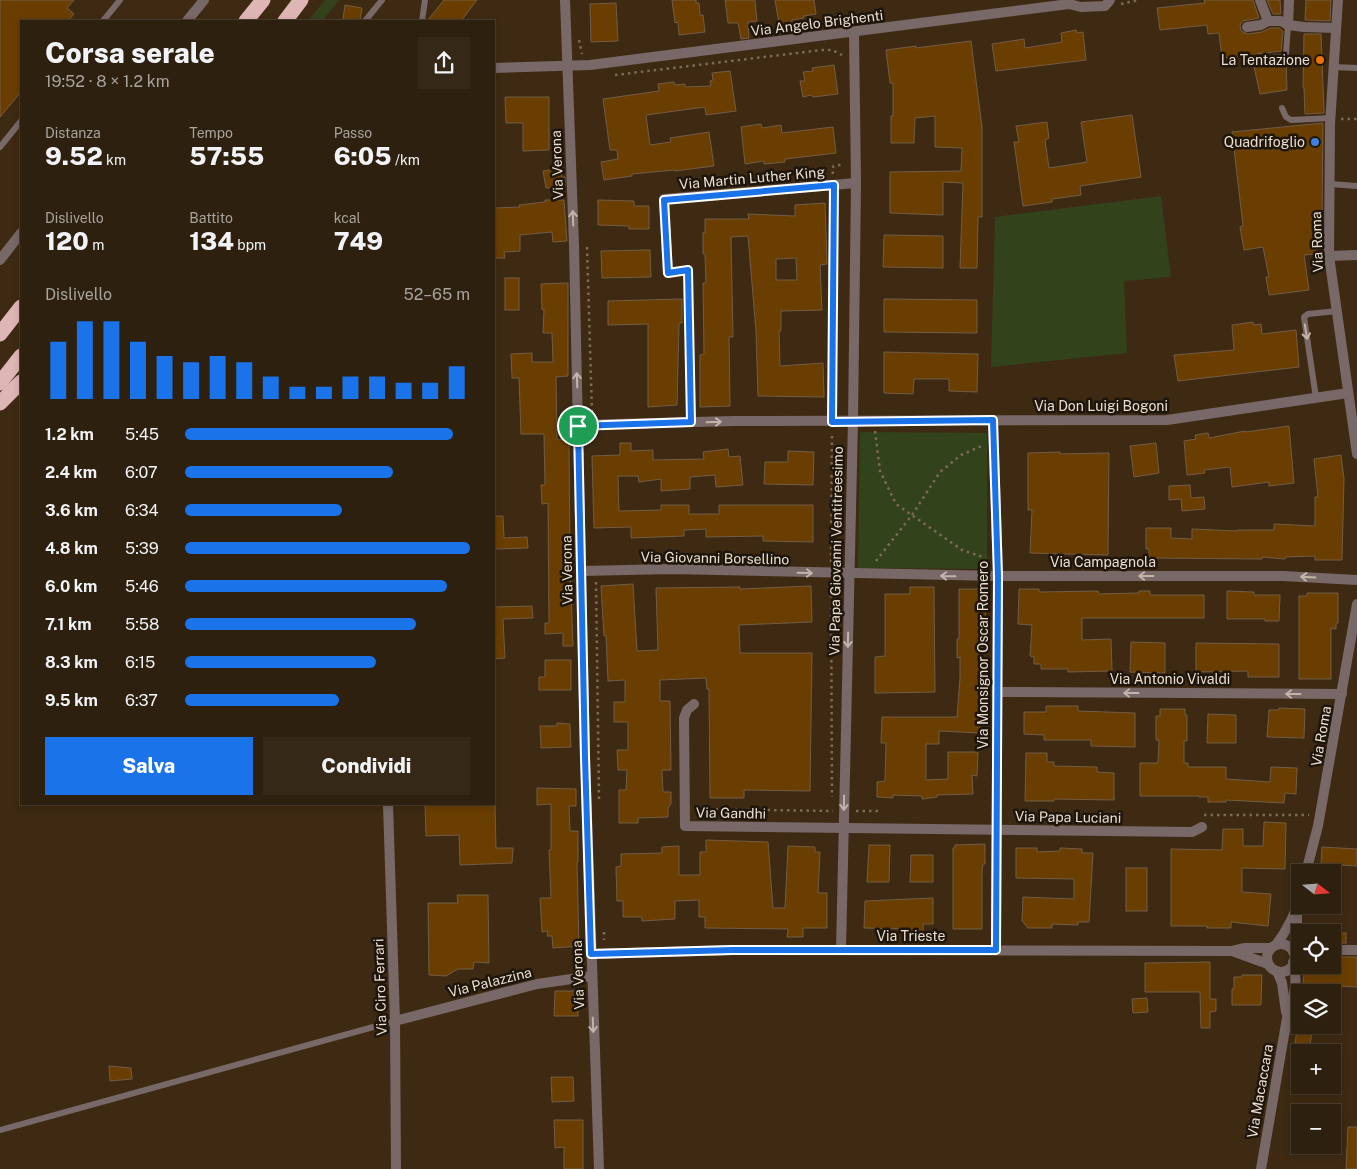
<!DOCTYPE html>
<html lang="it">
<head>
<meta charset="utf-8">
<style>
	:root { --surface:#2e200e; --page:#362817; --text:#f1f3f6; --muted:#a7a39e; --line:#493e2e; --accent:#1a73e8 }
	body { margin:0; font-family:"Public Sans",sans-serif; background:var(--page); color:var(--text); height:100vh; display:flex; flex-direction:column; font-size:19px; white-space:nowrap }
	* { box-sizing:border-box; margin:0 }
	p { font-size:16px; color:var(--muted) }
	.icon { flex:none; width:28px; height:28px; fill:none; stroke:currentColor; stroke-width:2; stroke-linecap:round; stroke-linejoin:round }
	.map { position:relative; flex:1; overflow:hidden }
	.details { position:absolute; left:20px; top:20px; width:475px; height:785px; display:flex; flex-direction:column; background:var(--surface); border-radius:0px; box-shadow:0 2px 8px #0003,0 0 0 1px var(--line) }
	.details>* { flex:none }
	.needle { width:32px; rotate:107deg }
	.controls { position:absolute; left:1291px; top:864px; display:grid; gap:10px }
	.controls a { display:grid; place-items:center; width:50px; height:50px; border-radius:0px; background:var(--surface); box-shadow:0 2px 8px #0003,0 0 0 1px var(--line); font-size:25px }
	.pin { position:absolute; display:grid; place-items:center; width:42px; height:42px; color:#fff; margin:-21px; border:2px solid #fff; border-radius:50%; box-shadow:0 1px 5px #0007 }
	.round { display:grid; place-items:center; flex:none; width:52px; height:52px; border-radius:0px; background:var(--page) }
	.summary { display:flex; align-items:center; justify-content:space-between; height:85px; padding:0 25px }
	h1 { font-size:28px; font-weight:800; line-height:38px }
	.stats { display:grid; grid-template-columns:repeat(3,1fr); gap:8px; height:85px; padding:5px 25px }
	.stats div { display:grid; align-content:center }
	.stats b { font-size:25px; font-weight:800 }
	.stats small { font-size:14px; font-weight:400 }
	.stats p { font-size:14px }
	.chart { height:140px; padding:10px 25px }
	.chart p { display:flex; justify-content:space-between }
	.chart svg { width:100%; height:90px; margin-top:5px; stroke:var(--accent); stroke-width:6 }
	.button { display:flex; gap:10px; margin-top:auto; padding:10px 25px }
	.button a { flex:1; height:58px; border-radius:0px; background:var(--accent); color:#fff; font-size:20px; font-weight:800; line-height:58px; text-align:center }
	.button a+a { background:var(--page); color:var(--text) }
	ul { padding:0 25px; list-style:none; font-size:16px }
	li { display:grid; grid-template-columns:80px 60px 1fr; align-items:center; height:38px }
	li i { height:12px; border-radius:6px; background:var(--accent) }
	.map>svg:first-child { display:block }
	.green { fill:#32431c }
	.building { fill:#6a3e00; stroke:#735c45; fill-rule:evenodd }
	.lines { fill:none; stroke-linecap:round; stroke-linejoin:round }
	.path { stroke:#7c6b57; stroke-width:2.5; stroke-dasharray:2.5 4; stroke-linecap:butt }
	.service { stroke:#786867; stroke-width:6 }
	.minor { stroke:#786867; stroke-width:10 }
	.tertiary { stroke:#786867; stroke-width:10 }
	.motorway { stroke:#deb6b5; stroke-width:15 }
	.oneway { stroke:#c3b4ab }
	.route-casing { stroke:#fff; stroke-width:10 }
	.route { stroke:#1a73e8; stroke-width:6 }
	.food-dot { fill:#e8710a; stroke:#1e150b; stroke-width:2 }
	.shop-dot { fill:#3f7fe0; stroke:#1e150b; stroke-width:2 }
	.labels { text-anchor:middle; stroke-width:5; stroke-linejoin:round; paint-order:stroke }
	.street-label { font-size:14px; fill:#ebddd0; stroke:#1e150b }
	.poi-label { font-size:14px; fill:#ebddd0; stroke:#1e150b; text-anchor:end }
</style>
</head>
<body>
<div class="map">
<svg width="1357" height="1169" viewBox="0 0 1357 1169">
	<rect width="100%" height="100%" fill="#3e2a13"/>
	<g class="green">
		<path d="M325 0H339L322 21H308Z"/>
		<path d="M1161 196 1171 277 1124 281 1127 353 991 367 995 217Z"/>
		<path d="M860 432 987 433V569L858 568Z"/>
	</g>
	<g class="building">
		<path d="M0 0H74L67 8 74 14 68 21H21V92L0 117Z"/>
		<path d="M444 0H477L461 21H427Z"/>
		<path d="M672 0H696V3H699L700 15H703L705 32 679 35 678 22 675 23Z"/>
		<path d="M725 0H755L757 21 748 22 749 38 741 39 738 23H728Z"/>
		<path d="M775 0H814L816 14 804 16V18L792 20V22L779 24Z"/>
		<path d="M1204 0H1253L1259 18 1243 21 1240 25 1241 31 1248 34 1262 32 1270 28H1279L1283 31 1281 51 1256 54 1252 58 1251 55 1222 58 1219 33 1208 34 1207 25 1160 30 1157 8 1205 3Z"/>
		<path d="M1267 0H1280L1281 14H1273Z"/>
		<path d="M1306 0H1331L1330 21 1305 20Z"/>
		<path d="M616 3 618 41 591 42 590 4Z"/>
		<path d="M345 5 362 8 360 21 343 19Z"/>
		<path d="M1076 30 1077 33 1083 32 1086 60 996 71 992 44 1024 39 1025 48 1062 42 1061 33Z"/>
		<path d="M1304 34H1321L1324 113 1305 114 1304 88H1303Z"/>
		<path d="M971 41 982 127V217H978L977 268H960L963 183 943 182V215L890 213V172L961 171 962 148 935 147V116L915 118 914 143H891V116H893V83H890L886 50 916 46V48Z"/>
		<path d="M1286 60 1287 90 1260 94 1253 62 1257 64 1282 62Z"/>
		<path d="M834 65 838 94 813 97 811 95 803 97 800 81H805L803 72 813 71 812 68Z"/>
		<path d="M730 71 736 111 706 115 705 107 646 115 650 145 671 142 670 138 709 132 714 166 675 171 674 170 632 174V176L604 180 601 162 618 159 617 150H610L603 99 659 91 658 84 674 82 675 85 685 84V87L711 86 710 81 713 80 712 73Z"/>
		<path d="M505 97H549V150L523 151V123H506Z"/>
		<path d="M1132 115 1141 177 1080 186 1081 195 1052 199V202L1023 206 1014 142H1019L1016 126 1047 122 1049 138 1045 140 1049 168 1087 162 1081 122Z"/>
		<path d="M1323 123 1322 223 1316 237 1317 254 1304 255 1309 290 1269 295 1266 277H1269L1263 247 1244 250 1240 227 1243 226 1232 132Z"/>
		<path d="M761 124 762 128 781 125 782 133 833 127 836 153 785 159V162L764 164V161L745 164 741 127Z"/>
		<path d="M561 168 562 177H565V186L546 188 543 171Z"/>
		<path d="M545 200H564L567 241 553 242 552 232 520 235V251L504 252 505 258H494V208L520 207 519 205 545 202Z"/>
		<path d="M598 200 634 201V206H649V229H629V226L598 225Z"/>
		<path d="M825 203 827 264 820 265 822 310 781 311V331H779L780 366 823 363 824 397 758 396 756 331 748 236 731 237 733 337H729L730 406 700 407V355L704 354 703 283H706L705 254H703V232L705 233V219H749L748 214 795 216V205ZM796 258 797 280H776V259Z"/>
		<path d="M884 235 943 236V268L883 267Z"/>
		<path d="M650 250 651 277 602 278 601 251Z"/>
		<rect x="505" y="278" width="14" height="32"/>
		<path d="M568 283V376L556 377 557 440 569 439 570 568 573 646H563V633L545 634V623H549L548 503 542 504 541 485H545L544 434H521L519 378H512L511 354 532 353V362H553L552 333H543L544 309 542 310 541 284Z"/>
		<path d="M682 299V323H679L677 405 648 407V324L608 325V301Z"/>
		<path d="M884 299 977 300V333L884 332Z"/>
		<path d="M1253 322V325L1261 324 1262 334 1296 330 1299 367 1178 381 1174 355 1234 350 1232 325Z"/>
		<path d="M884 352 978 354 977 392 949 391V379H914L913 394 884 393Z"/>
		<path d="M1289 426 1294 483 1269 486V482L1232 487 1230 467 1204 470 1205 473 1187 475 1184 441 1196 439 1195 435 1208 433 1209 438 1245 431V432Z"/>
		<path d="M620 443H631V451L653 450V460L704 459 703 452 728 449 729 457 740 456 743 485 716 487 715 475 690 477V489L661 491V479L639 482 638 476H618L619 511 661 510V505H689V514H719V505H813V542L763 541V536L706 537V529L684 530V536L631 538V527L594 528 592 456 620 455Z"/>
		<path d="M1156 443 1159 473 1134 477 1130 446Z"/>
		<path d="M788 451 814 452 813 485 764 484 765 462H788Z"/>
		<path d="M1060 452V454L1109 453 1108 555 1030 553 1032 510H1028V453Z"/>
		<path d="M1341 455 1344 479 1342 560H1315V556L1285 557V559L1262 557V559L1149 558V549H1146V528H1171V538L1192 539V529L1237 531V530H1274V524L1315 526V497H1318L1314 459Z"/>
		<path d="M1190 485 1191 498 1204 497 1205 509 1182 511 1181 499 1169 500V486Z"/>
		<path d="M494 516H503L504 538 527 537 528 548 494 549Z"/>
		<path d="M633 584 637 651 658 650 656 588 740 587V589L811 586 812 622 739 625 740 653H812L810 791 744 790V798H710L709 689H707L706 678 660 680V701H670L671 770H662L663 792H671V804L668 808V817L638 818V823H619V790H626L627 770H618L617 750H628V722H614V702H625V680L608 681 606 635 604 636 601 586Z"/>
		<path d="M910 587H934L935 692 875 693V657L885 656V594H910Z"/>
		<path d="M959 589H983V601L986 602 985 623H983L982 658H985V678H982L980 701H986L985 724H979L980 733 939 731V744H926V780L948 779V752H978L977 776 972 775 973 794 937 795V797L922 799V796L893 795V798L877 797V782L885 781 886 743H881L882 717H957L960 678V657L957 658V639H959Z"/>
		<path d="M1019 589H1039V592L1098 591 1099 594 1139 593V591H1150V595H1204V618H1082V640L1111 639 1112 671 1068 672V669H1041V664H1034V657L1030 656 1032 625 1018 624Z"/>
		<path d="M1227 591 1254 592V595H1280L1279 621H1265V619H1227Z"/>
		<path d="M1307 593H1338V623H1336V629L1331 628V679H1299V596H1307Z"/>
		<path d="M532 606 533 618 503 619 505 658 494 659V607Z"/>
		<path d="M1131 642 1165 643V673L1130 672Z"/>
		<path d="M1196 643 1279 644V677H1248V671L1196 672Z"/>
		<path d="M545 660H571V690H539V677H545Z"/>
		<path d="M1046 706H1078V711L1135 713V747L1091 746V740H1044V735L1024 734V712H1046Z"/>
		<path d="M1279 708 1305 709 1304 738 1267 737 1269 710H1279Z"/>
		<path d="M1160 709H1185V715H1187V741H1184V763H1188V767H1226V779L1270 782 1271 767 1297 768 1296 794 1285 793 1284 803 1226 800V802H1208V797H1199V796H1140V763H1158L1159 740H1156V716H1160Z"/>
		<path d="M1208 714 1236 715V743H1207Z"/>
		<path d="M557 723 570 724 571 747 541 748 540 726H557Z"/>
		<path d="M1026 753H1047V762H1054V766L1097 767V772L1114 773V800L1054 799V801H1025Z"/>
		<path d="M537 788 576 789V806H569L570 831H578V862L577 863 579 946 553 948 552 936H547L548 931 542 932 540 898H551L549 850H551V804L537 805Z"/>
		<path d="M425 804H495L496 848H513L512 863 460 865 459 835 426 836Z"/>
		<path d="M1264 822 1286 823 1285 869 1242 868V892L1271 894 1268 926 1231 922V928H1207V926H1171V849L1222 850 1223 829H1243V846H1263Z"/>
		<path d="M706 840 768 842 773 908H785L788 846 815 847V852H820L818 893H827V928H803V937H787L788 929 705 928V917H699V900L675 901V919L642 921V917H623V901H617L616 867 621 866V854L662 853V847L679 846V875H700V852H706Z"/>
		<path d="M985 844V864H983L982 871V929H953V848H955V845Z"/>
		<path d="M869 845H890L889 882H867Z"/>
		<path d="M1322 847 1357 849V866L1321 864Z"/>
		<path d="M1016 848H1037V852L1060 851V848L1082 849V853H1093L1089 922H1078V925L1052 924V928H1028L1022 921 1023 897 1074 899V879L1016 878Z"/>
		<path d="M911 855H933V882H910Z"/>
		<rect x="1126" y="868" width="21" height="43"/>
		<path d="M457 895H488L489 963 474 962 473 969H458L446 976 429 975 428 903H458Z"/>
		<path d="M933 898V924H923V932H909V929L864 928 865 901Z"/>
		<rect x="1332" y="933" width="14" height="10"/>
		<path d="M1332 957H1357V987L1318 985 1317 992H1302L1305 965H1332Z"/>
		<path d="M1210 962V999H1216V1011L1210 1012V1028H1201L1200 992H1145V963Z"/>
		<path d="M1242 975H1262L1261 1005H1232V989H1234V977H1242Z"/>
		<path d="M555 991H578V1016H554Z"/>
		<path d="M1147 998 1148 1012 1133 1013 1132 999Z"/>
		<path d="M1298 1025H1313L1310 1045 1295 1043Z"/>
		<path d="M109 1066 131 1068 132 1079 110 1081Z"/>
		<path d="M551 1077H573L574 1101 552 1102Z"/>
		<path d="M554 1120H583V1169H564V1147L555 1148Z"/>
		<path d="M1348 1127H1357V1169H1346Z"/>
	</g>
	<g class="lines">
		<g class="path">
			<path d="M1121 4 1139 0"/>
			<path d="M579 40 582 54"/>
			<path d="M615 75 822 50H832L842 55"/>
			<path d="M1341 119H1357"/>
			<path d="M833 174 832 168 834 166 844 164"/>
			<path d="M587 247 592 413"/>
			<path d="M680 271 688 270 691 411"/>
			<path d="M833 409 834 195"/>
			<path d="M875 431 880 471 896 504 962 550 980 556H986"/>
			<path d="M876 561 912 515 940 472 961 455 984 445"/>
			<path d="M831 562 832 432"/>
			<path d="M596 582 599 799"/>
			<path d="M831 582 832 797"/>
			<path d="M696 809 833 811"/>
			<path d="M856 811H882"/>
			<path d="M1204 815H1309"/>
			<path d="M604 932V940"/>
		</g>
		<g class="service">
			<path d="M103 21 120 0"/>
			<path d="M365 21 382 0"/>
			<path d="M422 21 425 0"/>
			<path d="M1257 59 1282 57 1286 54 1288 25"/>
			<path d="M1334 67 1357 68"/>
			<path d="M1282 108 1286 117 1291 120 1331 118"/>
			<path d="M0 147 21 121"/>
			<path d="M1330 184 1357 186"/>
			<path d="M1316 398 1304 317 1308 314 1337 311"/>
			<path d="M0 1130 395 1021"/>
		</g>
		<g class="minor">
			<path d="M1260 0 1268 21"/>
			<path d="M1338 0 1330 124 1329 256 1357 454"/>
			<path d="M1288 25 1289 0"/>
			<path d="M1247 27 1261 25 1268 21H1281L1288 25 1304 27 1336 28"/>
			<path d="M494 68 590 65 1069 4 1081 7 1105 6 1110 0"/>
			<path d="M1329 256 1357 255"/>
			<path d="M668 273 664 199 856 183"/>
			<path d="M993 421 998 576 996 950"/>
			<path d="M578 425 734 421 1167 420 1348 393"/>
			<path d="M581 571 672 569 998 576H1283L1357 580"/>
			<path d="M997 692 1342 694"/>
			<path d="M694 704 687 710 684 718 685 826 1192 832 1202 827"/>
			<path d="M388 804 395 1021 396 1169"/>
			<path d="M1306 872 1318 826 1357 604"/>
			<circle cx="1281" cy="958" r="14"/>
			<path d="M1276 945C1287 930 1295 915 1300 897"/>
			<path d="M841 950 853 421 856 183 854 33"/>
			<path d="M1332 950H1357"/>
			<path d="M1232 951 1268 964"/>
			<path d="M1293 952 1297 943V909"/>
			<path d="M591 954 732 950 1231 951 1244 948H1271"/>
			<path d="M1277 971 1282 983 1286 1012"/>
			<path d="M395 1021 537 984 592 976"/>
			<path d="M1261 1169 1287 1018C1293 1000 1299 981 1293 962"/>
		</g>
		<g class="tertiary">
			<path d="M565 0 574 245 585 757 599 1169"/>
			<path d="M187 21 204 0"/>
			<path d="M0 260 21 233"/>
		</g>
		<g class="motorway">
			<path d="M246 21 263 0"/>
			<path d="M285 21 301 0"/>
			<path d="M0 334 21 307"/>
			<path d="M0 383 21 356"/>
			<path d="M0 403 21 382"/>
		</g>
	</g>
	<defs><path id="oneway-shaft" d="M-6 0H5M1.5-3L5.5 0L1.5 3" fill="none" stroke-width="1.6" stroke-linecap="round" stroke-linejoin="round" transform="scale(1.25)"/></defs>
	<g class="oneway">
		<use href="#oneway-shaft" transform="translate(573 218) rotate(-92)"/>
		<use href="#oneway-shaft" transform="translate(1306 332) rotate(81)"/>
		<use href="#oneway-shaft" transform="translate(577 380) rotate(-92)"/>
		<use href="#oneway-shaft" transform="translate(714 422) rotate(-2)"/>
		<use href="#oneway-shaft" transform="translate(805 573) rotate(1)"/>
		<use href="#oneway-shaft" transform="translate(948 576) rotate(-179)"/>
		<use href="#oneway-shaft" transform="translate(1146 576) rotate(-180)"/>
		<use href="#oneway-shaft" transform="translate(1308 577) rotate(-177)"/>
		<use href="#oneway-shaft" transform="translate(848 640) rotate(91)"/>
		<use href="#oneway-shaft" transform="translate(1131 693) rotate(-180)"/>
		<use href="#oneway-shaft" transform="translate(1293 694) rotate(-180)"/>
		<use href="#oneway-shaft" transform="translate(844 803) rotate(91)"/>
		<use href="#oneway-shaft" transform="translate(593 1025) rotate(88)"/>
	</g>
	<g class="lines">
		<defs>
			<path id="route" d="M834 185 832 422 993 420 998 576 996 950H732L591 954 585 757 578 426 691 422 688 270 668 273 664 200Z"/>
		</defs>
		<use href="#route" class="route-casing"/>
		<use href="#route" class="route"/>
	</g>
	<circle class="food-dot" cx="1320" cy="60" r="5"/>
	<circle class="shop-dot" cx="1315" cy="142" r="5"/>
	<g class="labels">
		<g class="street-label">
			<text transform="translate(817 23) rotate(-7)" y="5">Via Angelo Brighenti</text>
			<text transform="translate(557 165) rotate(-92)" y="5">Via Verona</text>
			<text transform="translate(752 178) rotate(-5)" y="5">Via Martin Luther King</text>
			<text transform="translate(1317 242) rotate(-92)" y="5">Via Roma</text>
			<text x="1101" y="411">Via Don Luigi Bogoni</text>
			<text transform="translate(836 551) rotate(-89)" y="5">Via Papa Giovanni Ventitreesimo</text>
			<text transform="translate(715 558) rotate(1)" y="5">Via Giovanni Borsellino</text>
			<text x="1103" y="567">Via Campagnola</text>
			<text transform="translate(567 570) rotate(-91)" y="5">Via Verona</text>
			<text transform="translate(983 655) rotate(-90)" y="5">Via Monsignor Oscar Romero</text>
			<text x="1170" y="684">Via Antonio Vivaldi</text>
			<text transform="translate(1321 736) rotate(-80)" y="5">Via Roma</text>
			<text transform="translate(731 813) rotate(1)" y="5">Via Gandhi</text>
			<text transform="translate(1068 817) rotate(1)" y="5">Via Papa Luciani</text>
			<text x="911" y="941">Via Trieste</text>
			<text transform="translate(578 975) rotate(-92)" y="5">Via Verona</text>
			<text transform="translate(490 982) rotate(-14)" y="5">Via Palazzina</text>
			<text transform="translate(380 987) rotate(-92)" y="5">Via Ciro Ferrari</text>
			<text transform="translate(1260 1091) rotate(-80)" y="5">Via Macaccara</text>
		</g>
		<g class="poi-label">
			<text x="1310" y="65">La Tentazione</text>
			<text x="1305" y="147">Quadrifoglio</text>
		</g>
	</g>
</svg>
<div class="controls">
<a><svg class="needle" viewBox="-14 -14 28 28"><path d="M0-13l5 13h-10z" fill="#e53935"/><path d="M0 13l5-13h-10z" fill="#a7a39e"/></svg></a>
<a><svg class="icon" aria-label="locate" viewBox="0 0 24 24"><circle cx="12" cy="12" r="6"/><path d="M12 2v4M12 18v4M2 12h4M18 12h4"/></svg></a>
<a><svg class="icon" aria-label="layers" viewBox="0 0 24 24"><path d="M12 4l9 5-9 5-9-5zM3 14l9 5 9-5"/></svg></a>
<a>+</a>
<a>−</a>
</div>
<div class="pin" style="left:578px;top:426px;background:#1e9e55"><svg class="icon" aria-label="arrive" viewBox="0 0 24 24"><path d="M6 21V4h12l-3 4 3 4H6"/></svg></div>
<section class="details">
<div class="summary"><div><h1>Corsa serale</h1><p>19:52 · 8 × 1.2 km</p></div><a class="round"><svg class="icon" aria-label="share" viewBox="0 0 24 24"><path d="M12 15V3M7 8l5-5 5 5M5 13v7h14v-7"/></svg></a></div>
<div class="stats">
<div><p>Distanza</p><b>9.52<small> km</small></b></div>
<div><p>Tempo</p><b>57:55</b></div>
<div><p>Passo</p><b>6:05<small> /km</small></b></div>
</div>
<div class="stats">
<div><p>Dislivello</p><b>120<small> m</small></b></div>
<div><p>Battito</p><b>134<small> bpm</small></b></div>
<div><p>kcal</p><b>749</b></div>
</div>
<div class="chart"><p><span>Dislivello</span>52–65 m</p>
<svg viewBox="0 0 160 44" preserveAspectRatio="none"><path d="M5 44V16M15 44V6M25 44V6M35 44V16M45 44V23M55 44V26M65 44V23M75 44V26M85 44V33M95 44V38M105 44V38M115 44V33M125 44V33M135 44V36M145 44V36M155 44V28"/></svg>
</div>
<ul>
<li><b>1.2 km</b>5:45<i style="width:94%"></i></li>
<li><b>2.4 km</b>6:07<i style="width:73%"></i></li>
<li><b>3.6 km</b>6:34<i style="width:55%"></i></li>
<li><b>4.8 km</b>5:39<i style="width:100%"></i></li>
<li><b>6.0 km</b>5:46<i style="width:92%"></i></li>
<li><b>7.1 km</b>5:58<i style="width:81%"></i></li>
<li><b>8.3 km</b>6:15<i style="width:67%"></i></li>
<li><b>9.5 km</b>6:37<i style="width:54%"></i></li>
</ul>
<div class="button"><a>Salva</a><a>Condividi</a></div>
</section>
</div>
</body>
</html>
